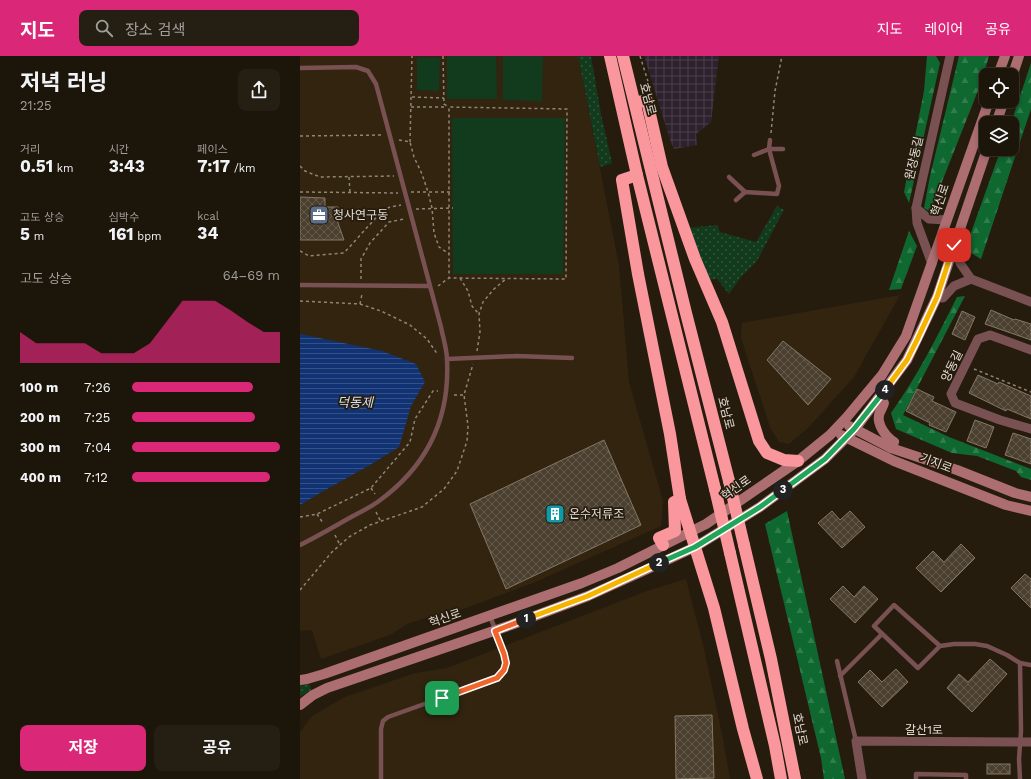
<!DOCTYPE html>
<html lang="ko">
<head>
<meta charset="utf-8">
<style>
	:root { --surface:#1c150a; --page:#251e13; --text:#f1f3f6; --muted:#a09f9c; --line:#3a342b; --accent:#db2777 }
	body { margin:0; font-family:"Work Sans","Noto Sans KR",sans-serif; background:var(--page); color:var(--text); height:100vh; display:flex; flex-direction:column; font-size:15px; white-space:nowrap }
	* { box-sizing:border-box; margin:0 }
	p { font-size:13px; color:var(--muted) }
	.icon { flex:none; width:22px; height:22px; fill:none; stroke:currentColor; stroke-width:2; stroke-linecap:round; stroke-linejoin:round }
	.map { position:relative; flex:1; overflow:hidden }
	.side { display:flex; flex-direction:column; background:var(--surface); width:300px }
	.side>* { flex:none }
	.controls { position:absolute; left:679px; top:12px; display:grid; gap:8px }
	.controls a { display:grid; place-items:center; width:40px; height:40px; border-radius:8px; background:var(--surface); box-shadow:0 2px 6px #0003,0 0 0 1px var(--line); font-size:20px }
	.pin { position:absolute; display:grid; place-items:center; width:34px; height:34px; color:#fff; margin:-17px; border-radius:8px; box-shadow:0 2px 6px #0006 }
	.km { position:absolute; width:20px; height:20px; margin:-10px; border-radius:50%; background:#222; color:#fff; font-size:11px; line-height:20px; text-align:center }
	.round { display:grid; place-items:center; flex:none; width:42px; height:42px; border-radius:8px; background:var(--page) }
	.overview { display:flex; align-items:center; justify-content:space-between; height:68px; padding:0 20px }
	h1 { font-size:22px; font-weight:700; line-height:30px }
	.figures { display:grid; grid-template-columns:repeat(3,1fr); gap:6px; height:68px; padding:4px 20px }
	.figures div { display:grid; align-content:center }
	.figures b { font-size:17px; font-weight:700 }
	.figures small { font-size:11px; font-weight:400 }
	.figures p { font-size:11px }
	.chart { height:112px; padding:8px 20px }
	.chart p { display:flex; justify-content:space-between }
	.chart svg { width:100%; height:72px; margin-top:4px; fill:var(--accent); opacity:.7 }
	.action { display:flex; gap:8px; margin-top:auto; padding:8px 20px }
	.action a { flex:1; height:46px; border-radius:8px; background:var(--accent); color:#fff; font-size:16px; font-weight:700; line-height:46px; text-align:center }
	.action a+a { background:var(--page); color:var(--text) }
	ul { padding:0 20px; list-style:none; font-size:13px }
	li { display:grid; grid-template-columns:64px 48px 1fr; align-items:center; height:30px }
	li i { height:10px; border-radius:5px; background:var(--accent) }
	header { display:flex; align-items:center; gap:24px; box-sizing:border-box; height:56px; padding:0 20px; background:var(--accent); color:#fff }
	header strong { font-size:19px }
	nav { display:flex; gap:22px; margin-inline-start:auto; font-size:14px }
	.search { width:280px; height:36px; background:var(--page); display:flex; align-items:center; gap:10px; box-sizing:border-box; padding:0 14px; border-radius:8px; color:var(--muted); font-size:15px }
	main { display:flex; flex:1; min-height:0 }
	.map>svg:first-child { display:block }
	.built { fill:#32240f }
	.industrial { fill:url(#industrial-grid) }
	.grass { fill:url(#grass-dots) }
	.forest { fill:url(#forest-firs) }
	.garden { fill:#123a1d }
	.water { fill:url(#water-rules) }
	.building { fill:url(#building-cross-hatch); stroke:#847766 }
	.lines { fill:none; stroke-linecap:round; stroke-linejoin:round }
	.path { stroke:#8e867b; stroke-width:1.5; stroke-dasharray:3 3; stroke-linecap:butt }
	.lane { stroke:#795153; stroke-width:4.5 }
	.street { stroke:#795153; stroke-width:9 }
	.secondary { stroke:#ad6e71; stroke-width:10 }
	.highway { stroke:#fa979d; stroke-width:12 }
	.highway-bridge { stroke:#fa979d; stroke-width:12 }
	.split-1-casing { stroke:#fff; stroke-width:8 }
	.split-2-casing { stroke:#fff; stroke-width:8 }
	.split-3-casing { stroke:#fff; stroke-width:8 }
	.split-4-casing { stroke:#fff; stroke-width:8 }
	.split-5-casing { stroke:#fff; stroke-width:8 }
	.split-1 { stroke:#f0652b; stroke-width:5 }
	.split-2 { stroke:#f5b400; stroke-width:5 }
	.split-3 { stroke:#22a559; stroke-width:5 }
	.split-4 { stroke:#22a559; stroke-width:5 }
	.split-5 { stroke:#f5b400; stroke-width:5 }
	.labels { text-anchor:middle; stroke-width:3.5; stroke-linejoin:round; paint-order:stroke }
	.street-label { font-size:12px; fill:#e4ddd4; stroke:#261c0e }
	.poi-label { font-size:12px; fill:#e4ddd4; stroke:#261c0e; text-anchor:start }
	.water-label { font-size:13px; font-style:italic; fill:#d4dff3; stroke:#261c0e }
</style>
</head>
<body>
<header>
<strong>지도</strong>
<div class="search"><svg class="icon" aria-label="search" viewBox="0 0 24 24"><circle cx="10" cy="10" r="6"/><path d="M15 15l6 6"/></svg>장소 검색</div>
<nav><a>지도</a><a>레이어</a><a>공유</a></nav>
</header>
<main>
<section class="side">
<div class="overview"><div><h1>저녁 러닝</h1><p>21:25</p></div><a class="round"><svg class="icon" aria-label="share" viewBox="0 0 24 24"><path d="M12 15V3M7 8l5-5 5 5M5 13v7h14v-7"/></svg></a></div>
<div class="figures">
<div><p>거리</p><b>0.51<small> km</small></b></div>
<div><p>시간</p><b>3:43</b></div>
<div><p>페이스</p><b>7:17<small> /km</small></b></div>
</div>
<div class="figures">
<div><p>고도 상승</p><b>5<small> m</small></b></div>
<div><p>심박수</p><b>161<small> bpm</small></b></div>
<div><p>kcal</p><b>34</b></div>
</div>
<div class="chart"><p><span>고도 상승</span>64–69 m</p>
<svg viewBox="0 0 160 44" preserveAspectRatio="none"><path d="M0 44V25L10 32L20 32L30 32L40 32L50 38L60 38L70 38L80 32L90 19L100 6L110 6L120 6L130 12L140 19L150 25L160 25V44z"/></svg>
</div>
<ul>
<li><b>100 m</b>7:26<i style="width:82%"></i></li>
<li><b>200 m</b>7:25<i style="width:83%"></i></li>
<li><b>300 m</b>7:04<i style="width:100%"></i></li>
<li><b>400 m</b>7:12<i style="width:93%"></i></li>
</ul>
<div class="action"><a>저장</a><a>공유</a></div>
</section>
<div class="map">
<svg width="731" height="723" viewBox="0 0 731 723">
	<defs>
		<pattern id="industrial-grid" width="8" height="8" patternUnits="userSpaceOnUse"><rect width="8" height="8" fill="#2d212e"/><path d="M0 4h8M4 0v8" fill="none" stroke="#4b414b"/></pattern>
		<pattern id="grass-dots" width="8" height="8" patternUnits="userSpaceOnUse"><rect width="8" height="8" fill="#123a1d"/><path d="M2 2h.1M6 6h.1" fill="none" stroke="#34563d" stroke-width="1.8" stroke-linecap="round"/></pattern>
		<pattern id="forest-firs" width="22" height="20" patternUnits="userSpaceOnUse"><rect width="22" height="20" fill="#0f6830"/><path d="M5 1l3.5 6h-7zM16 11l3.5 6h-7z" fill="#327d4d"/></pattern>
		<pattern id="water-rules" width="6" height="5" patternUnits="userSpaceOnUse"><rect width="6" height="5" fill="#113374"/><path d="M0 2.5h6" fill="none" stroke="#345087"/></pattern>
		<pattern id="building-cross-hatch" width="8" height="8" patternUnits="userSpaceOnUse"><rect width="8" height="8" fill="#4b4030"/><path d="M0 0l8 8M0 8l8-8" fill="none" stroke="#655b4d"/></pattern>
	</defs>
	<rect width="100%" height="100%" fill="#261c0e"/>
	<g class="built">
		<path d="M0 0H278L319 210 329 326 363 445 361 470 233 527 150 558 132 560 107 568 90 579 21 603 12 574 0 575Z"/>
		<path d="M600 239 554 321 508 372 489 388 479 386 470 371 441 282 442 267Z"/>
		<path d="M386 523 404 593 423 683 430 723H0V676L12 660 45 641 115 617 147 612 347 535Z"/>
	</g>
	<path class="industrial" d="M344 0H419L411 66 396 78 397 89 374 93 370 84Z"/>
	<g class="grass">
		<path d="M278 0H291L301 58 312 107 300 111Z"/>
		<path d="M477 150 484 154 457 205 441 221 429 238 417 223 407 224 387 172 417 169 420 176 456 186Z"/>
		<path d="M9 627 11 634 0 641V628Z"/>
	</g>
	<g class="forest">
		<path d="M627 0H636L640 7 609 147 604 136 624 35Z"/>
		<path d="M659 0H689L681 27 630 156 624 152 630 120Z"/>
		<path d="M731 7V53L681 203 671 197 668 185 701 93H712V67H711Z"/>
		<path d="M609 175 617 190 601 233 589 234Z"/>
		<path d="M665 240 603 359 649 381 731 413V424L721 421 716 415 677 400 652 397 596 373 591 357C617 321 637 281 657 241Z"/>
		<path d="M487 455 545 723H524L521 702 465 468Z"/>
	</g>
	<g class="garden">
		<path d="M147 0H196L197 43H147Z"/>
		<path d="M203 0H243L242 45 203 44Z"/>
		<path d="M117 1 140 2 139 35 117 34Z"/>
		<path d="M152 62H265L263 218H153Z"/>
	</g>
	<path class="water" d="M0 278 82 295 116 308 125 326 111 350 99 391 70 409 20 437 0 449Z"/>
	<g class="building">
		<path d="M0 141 25 142V151H38V167L44 184H0Z"/>
		<path d="M691 254 714 264 715 263 731 268V284L685 268Z"/>
		<path d="M662 255 675 261 665 284 652 278Z"/>
		<path d="M483 285 531 323 508 349 467 304Z"/>
		<path d="M678 319 698 328 699 326 731 340V363L707 353 706 355 669 337Z"/>
		<path d="M617 333 634 341 632 345 656 356 646 376 629 369 630 367 606 355Z"/>
		<path d="M675 364 694 371 686 392 667 385Z"/>
		<path d="M713 377 731 383V408L705 399Z"/>
		<path d="M304 384 341 469 206 533 170 448Z"/>
		<path d="M532 455 540 464 550 455 565 471 542 492 518 467Z"/>
		<path d="M661 488 675 502 641 536 616 512 633 495 644 506Z"/>
		<path d="M725 518 731 523V552L711 532Z"/>
		<path d="M543 530 554 541 564 530 578 543 555 567 530 543Z"/>
		<path d="M690 603 707 618 672 656 647 632 659 618 668 626Z"/>
		<path d="M596 613 608 626 582 651 558 626 570 614 582 626Z"/>
		<path d="M412 659 414 722 376 723 375 660Z"/>
		<rect x="687" y="708" width="23" height="10"/>
	</g>
	<g class="lines">
		<g class="path">
			<path d="M143 0 144 48 149 51"/>
			<path d="M340 0 351 35"/>
			<path d="M112 41 144 42"/>
			<path d="M111 51H147"/>
			<path d="M471 77 475 35 482 0"/>
			<path d="M0 80 83 79"/>
			<path d="M99 84 110 86 114 101 122 118 128 136 132 152 134 177 139 191 149 198"/>
			<path d="M110 86 112 0"/>
			<path d="M0 110 5 115 20 121 94 120"/>
			<path d="M49 121 50 136"/>
			<path d="M0 136 98 137"/>
			<path d="M111 136H152"/>
			<path d="M116 153 153 152"/>
			<path d="M0 195 9 200 44 197 82 155 90 151 101 149"/>
			<path d="M160 222 168 235 172 250 179 258"/>
			<path d="M61 223V203L70 187 89 166 104 163"/>
			<path d="M138 230 149 222V51L267 53 266 223 149 222"/>
			<path d="M0 245 60 248 81 255 110 269 127 283 138 299"/>
			<path d="M60 248 62 238"/>
			<path d="M177 295 180 276 179 258 183 246 194 233 207 222"/>
			<path d="M674 313 731 336"/>
			<path d="M154 339H164L173 308"/>
			<path d="M71 432 75 438"/>
			<path d="M76 456 81 466"/>
			<path d="M17 458 23 467"/>
			<path d="M0 461 17 458 71 432 110 386 115 363 133 335H138"/>
			<path d="M35 479 40 489"/>
			<path d="M0 534 32 496 49 481 70 469 122 451 144 433 157 415 167 385 168 370 164 339"/>
		</g>
		<g class="lane">
			<path d="M0 12 56 11 68 15 76 28 141 271C143 282 147 293 147 304 150 363 127 410 79 445 71 451 62 455 53 460 35 470 18 480 0 489"/>
			<path d="M454 99 469 93H483"/>
			<path d="M429 121 445 136"/>
			<path d="M436 144 445 136 477 138 479 130 469 93 470 84"/>
			<path d="M0 229 129 230"/>
			<path d="M147 303 217 300 272 302"/>
			<path d="M640 590 594 549 574 570 618 612 640 590 654 588H675L687 590 707 599 720 607 731 609"/>
			<path d="M537 605 556 685"/>
			<path d="M720 607 721 675 719 703 720 723"/>
			<path d="M540 620 582 578"/>
			<path d="M81 723V673L83 665 88 661 197 622C201 618 205 615 206 609 208 599 193 570 190 560"/>
			<path d="M616 723V718L666 719V723"/>
		</g>
		<g class="street">
			<path d="M616 152 629 163 647 164"/>
			<path d="M654 189 660 207 671 223 731 246"/>
			<path d="M632 208 617 167 616 152 650 0"/>
			<path d="M637 241 643 242 654 230 671 223"/>
			<path d="M731 294 690 279 678 283 651 338 655 347 700 364 731 373"/>
			<path d="M562 723 556 685 731 686"/>
		</g>
		<g class="secondary">
			<path d="M698 19 705 0"/>
			<path d="M712 21 719 0"/>
			<path d="M696 67 704 45"/>
			<path d="M580 342 584 347C583 351 580 355 579 359 577 369 586 381 594 386L591 392"/>
			<path d="M549 370 591 392 657 414 715 437 731 441"/>
			<path d="M541 379 594 405 706 449 731 455"/>
			<path d="M0 624 7 623 24 618 282 527 318 512 406 468 498 405 530 379 547 361 582 319 606 280 689 45"/>
			<path d="M0 649 13 639 27 632 211 569 288 540 352 511 395 491 460 451 525 403 555 373 607 304 637 241 687 93"/>
		</g>
		<g class="highway">
			<path d="M310 0 337 119 415 433"/>
			<path d="M323 0 386 257 429 425"/>
			<path d="M335 46 347 45 362 111 395 203 422 266 459 385 467 397 484 404 498 405"/>
			<path d="M337 119 322 124 338 218 370 378 380 443 414 552 443 673 457 723"/>
			<path d="M363 489 359 482 375 475 374 446 380 443"/>
			<path d="M444 489 471 603 495 723"/>
			<path d="M430 497 475 690 481 723"/>
		</g>
		<g class="highway-bridge">
			<path d="M429 425 444 489"/>
			<path d="M415 433 430 497"/>
		</g>
	</g>
	<g class="lines">
		<defs>
			<path id="split-1" d="M142 642 197 622 204 614 206 607 204 598 195 575 226 563"/>
			<path id="split-2" d="M226 563 288 540 359 507"/>
			<path id="split-3" d="M359 507 395 491 460 451 483 434"/>
			<path id="split-4" d="M483 434 525 403 554 373 585 334"/>
			<path id="split-5" d="M585 334 607 304 617 284 637 241 654 189"/>
		</defs>
		<use href="#split-1" class="split-1-casing"/>
		<use href="#split-2" class="split-2-casing"/>
		<use href="#split-3" class="split-3-casing"/>
		<use href="#split-4" class="split-4-casing"/>
		<use href="#split-5" class="split-5-casing"/>
		<use href="#split-1" class="split-1"/>
		<use href="#split-2" class="split-2"/>
		<use href="#split-3" class="split-3"/>
		<use href="#split-4" class="split-4"/>
		<use href="#split-5" class="split-5"/>
	</g>
	<defs>
		<symbol id="office-square" viewBox="-11 -11 22 22"><rect x="-9" y="-9" width="18" height="18" rx="4" fill="#5c6f8a" stroke="#261c0e"/><path d="M-6-3h4V-5.5h4V-3h4V5H-6ZM-1-4.5V-3h2v-1.5ZM-6 0V1H6V0Z" fill="#fff"/></symbol>
		<symbol id="building-square" viewBox="-11 -11 22 22"><rect x="-9" y="-9" width="18" height="18" rx="4" fill="#0f9aa8" stroke="#261c0e"/><path d="M-4-6H4V6H1V3H-1V6H-4ZM-2.5-4.3h1.7v1.8h-1.7ZM.8-4.3h1.7v1.8H.8ZM-2.5-1h1.7V.8h-1.7ZM.8-1h1.7V.8H.8Z" fill="#fff"/></symbol>
	</defs>
	<g fill-rule="evenodd">
		<use href="#office-square" x="8" y="148" width="22" height="22"/>
		<use href="#building-square" x="244" y="447" width="22" height="22"/>
	</g>
	<g class="labels">
		<g class="street-label">
			<text transform="translate(348 43) rotate(75)" y="4">호남로</text>
			<text transform="translate(614 102) rotate(-77)" y="4">원장동길</text>
			<text transform="translate(640 144) rotate(-71)" y="4">혁신로</text>
			<text transform="translate(652 310) rotate(-64)" y="4">양동길</text>
			<text transform="translate(426 357) rotate(76)" y="4">호남로</text>
			<text transform="translate(636 407) rotate(21)" y="4">기지로</text>
			<text transform="translate(436 432) rotate(-35)" y="4">혁신로</text>
			<text transform="translate(145 562) rotate(-19)" y="4">혁신로</text>
			<text transform="translate(500 673) rotate(78)" y="4">호남로</text>
			<text x="624" y="678">갈산1로</text>
		</g>
		<g class="poi-label">
			<text x="33" y="163">청사연구동</text>
			<text x="269" y="462">온수저류조</text>
		</g>
		<g class="water-label">
			<text x="55" y="351">덕동제</text>
		</g>
	</g>
</svg>
<div class="controls">
<a><svg class="icon" aria-label="locate" viewBox="0 0 24 24"><circle cx="12" cy="12" r="6"/><path d="M12 2v4M12 18v4M2 12h4M18 12h4"/></svg></a>
<a><svg class="icon" aria-label="layers" viewBox="0 0 24 24"><path d="M12 4l9 5-9 5-9-5zM3 14l9 5 9-5"/></svg></a>
</div>
<div class="pin" style="left:142px;top:642px;background:#1e9e55"><svg class="icon" aria-label="arrive" viewBox="0 0 24 24"><path d="M6 21V4h12l-3 4 3 4H6"/></svg></div>
<div class="pin" style="left:654px;top:189px;background:#d93025"><svg class="icon" aria-label="check" viewBox="0 0 24 24"><path d="M5 12l5 5 9-10"/></svg></div>
<b class="km" style="left:226px;top:563px">1</b>
<b class="km" style="left:359px;top:507px">2</b>
<b class="km" style="left:483px;top:434px">3</b>
<b class="km" style="left:585px;top:334px">4</b>
</div>
</main>
</body>
</html>
